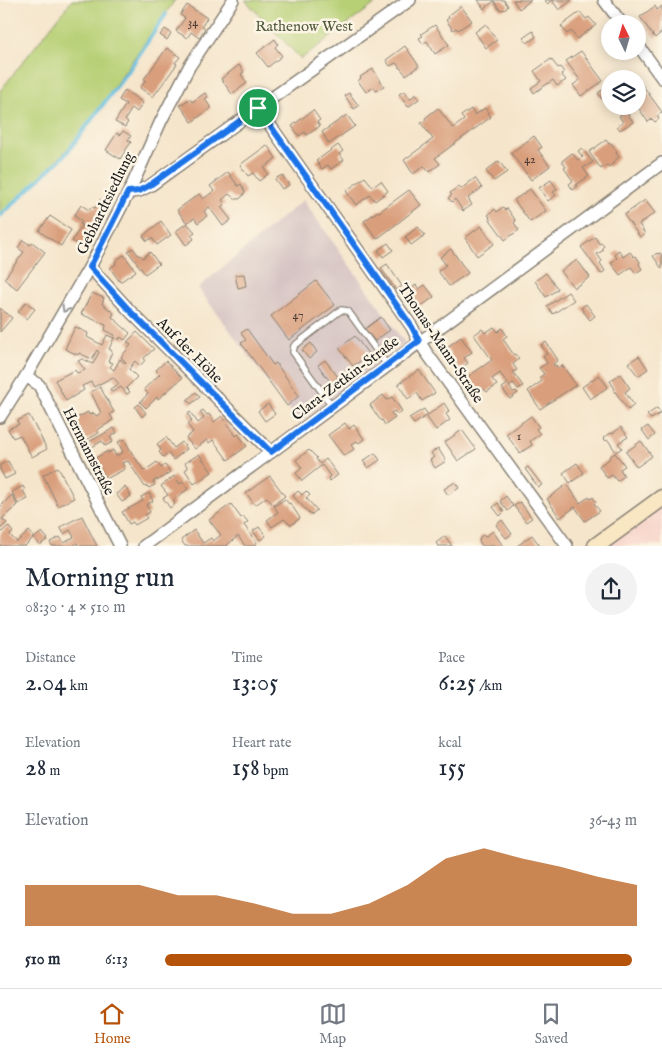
<!DOCTYPE html>
<html lang="en">
<head>
<meta charset="utf-8">
<style>
	:root { --surface:#fff; --page:#f2f2f3; --text:#1f2937; --muted:#747a83; --line:#e0e1e3; --accent:#b45309 }
	body { margin:0; font-family:"IM FELL English",serif; background:var(--page); color:var(--text); height:100vh; display:flex; flex-direction:column; font-size:19px; white-space:nowrap }
	* { box-sizing:border-box; margin:0 }
	p { font-size:16px; color:var(--muted) }
	.icon { flex:none; width:28px; height:28px; fill:none; stroke:currentColor; stroke-width:2; stroke-linecap:round; stroke-linejoin:round }
	.map { position:relative; height:546px; overflow:hidden }
	.sheet { display:flex; flex-direction:column; background:var(--surface); flex:1 }
	.sheet>* { flex:none }
	.needle { width:32px; rotate:355deg }
	.tools { position:absolute; left:601px; top:15px; display:grid; gap:10px }
	.tools a { display:grid; place-items:center; width:45px; height:45px; border-radius:50%; background:var(--surface); box-shadow:0 2px 12px #0003; font-size:25px }
	.pin { position:absolute; display:grid; place-items:center; width:42px; height:42px; color:#fff; margin:-21px; border:2px solid #fff; border-radius:50%; box-shadow:0 1px 5px #0007 }
	.round { display:grid; place-items:center; flex:none; width:52px; height:52px; border-radius:26px; background:var(--page) }
	.overview { display:flex; align-items:center; justify-content:space-between; height:85px; padding:0 25px }
	h1 { font-size:28px; font-weight:600; line-height:38px }
	.metrics { display:grid; grid-template-columns:repeat(3,1fr); gap:8px; height:85px; padding:5px 25px }
	.metrics div { display:grid; align-content:center }
	.metrics b { font-size:25px; font-weight:600 }
	.metrics small { font-size:14px; font-weight:400 }
	.metrics p { font-size:14px }
	.chart { height:140px; padding:10px 25px }
	.chart p { display:flex; justify-content:space-between }
	.chart svg { width:100%; height:90px; margin-top:5px; fill:var(--accent); opacity:.7 }
	ul { padding:0 25px; list-style:none; font-size:16px }
	li { display:grid; grid-template-columns:80px 60px 1fr; align-items:center; height:38px }
	li i { height:12px; border-radius:6px; background:var(--accent) }
	.tabs { display:flex; justify-content:space-around; align-items:center; height:70px; border-top:1px solid var(--line); background:var(--surface); font-size:14px; color:var(--muted) }
	.tabs a { display:grid; justify-items:center; gap:2px }
	.tabs .selected { color:var(--accent) }
	.map>svg:first-child { display:block }
	.built { fill:#f7d1c7 }
	.industrial { fill:#d2bfc0 }
	.green { fill:#b7d076; stroke:#6a7649 }
	.lines { fill:none; stroke-linecap:round; stroke-linejoin:round }
	.stream { stroke:#63bfe1; stroke-width:4 }
	.building { fill:#d99e7b }
	.lane-casing { stroke:#888074; stroke-width:8 }
	.street-casing { stroke:#888074; stroke-width:14 }
	.secondary-casing { stroke:#888074; stroke-width:19 }
	.lane { stroke:#fff; stroke-width:5.5 }
	.street { stroke:#fff; stroke-width:11 }
	.secondary { stroke:#f9e7c3; stroke-width:16 }
	.oneway { stroke:#999 }
	.route-casing { stroke:#fff; stroke-width:10 }
	.route { stroke:#1a73e8; stroke-width:6 }
	.labels { text-anchor:middle; stroke-width:5; stroke-linejoin:round; paint-order:stroke }
	.number-label { font-size:12px; fill:#4b3c34 }
	.park-label { font-size:15px; fill:#525b3c; stroke:#fcf5e5 }
	.street-label { font-size:15px; fill:#1c1c1c; stroke:#fcf5e5 }
</style>
</head>
<body>
<div class="map">
<svg width="662" height="546" viewBox="0 0 662 546">
	<rect width="100%" height="100%" fill="#fcf5e5"/>
	<filter id="ink" filterUnits="userSpaceOnUse"><feTurbulence type="fractalNoise" baseFrequency=".02" numOctaves="2"/><feDisplacementMap in="SourceGraphic" scale="10" xChannelSelector="R" yChannelSelector="G"/><feConvolveMatrix kernelMatrix="1 2 1 2 8 2 1 2 1" color-interpolation-filters="sRGB"/></filter>
	<filter id="wash" filterUnits="userSpaceOnUse"><feTurbulence type="fractalNoise" baseFrequency=".0096" numOctaves="4" result="noise"/><feDisplacementMap in="SourceGraphic" scale="20" xChannelSelector="R" yChannelSelector="G"/><feGaussianBlur stdDeviation="1.12" result="paint"/><feColorMatrix in="noise" values="0 0 0 0 0 0 0 0 0 0 0 0 0 0 0 0 0 1.4 0 .05"/><feComposite in="paint" operator="in"/></filter>
	<g filter="url(#wash)">
		<rect width="100%" height="100%" fill="#f5e5cb"/>
		<path class="built" d="M662 505V545H606Z"/>
		<path class="industrial" d="M303 200 405 343 299 423 198 288Z"/>
		<g class="green">
			<path d="M72 0H175L78 138 7 212 0 216V91Z"/>
			<path d="M245 0H380L301 59Z"/>
		</g>
		<g class="lines">
			<path class="stream" d="M0 216 65 155 129 70 166 14"/>
		</g>
		<g id="blocks">
			<g class="building">
				<path d="M478 0H504L508 6 506 9 502 10 499 9 494 1 484 9Z"/>
				<path d="M513 0H531L519 9Z"/>
				<path d="M545 0H572L559 10 552 0 547 4Z"/>
				<path d="M187 5 207 18 202 26 205 28 199 38 191 32 187 38 176 31 185 18 180 15Z"/>
				<path d="M461 6 472 21 458 30 456 28 453 30 446 20 449 18 448 16Z"/>
				<path d="M655 6 657 10 662 6V32L655 38 640 17Z"/>
				<path d="M580 12 586 19 589 17 596 25 577 39 571 31 567 34 561 26Z"/>
				<path d="M486 24 497 40 486 48 475 32Z"/>
				<path d="M435 25 449 45 435 54 427 41 423 44 419 38 423 36 421 34Z"/>
				<path d="M165 29 171 33 167 40 160 35Z"/>
				<path d="M533 31 536 37 527 43 523 38Z"/>
				<path d="M275 39 278 44 275 47 282 56 268 67 257 53Z"/>
				<path d="M405 46 419 66 406 75 396 63 390 66 386 60Z"/>
				<path d="M167 48 180 57 175 63 177 64 153 97 140 88 146 80 144 79Z"/>
				<path d="M581 51 603 81 581 96 573 85 580 80 566 61Z"/>
				<path d="M551 59 558 68 560 67 564 72 561 74 566 80 557 86 553 80 534 93 531 88 541 81 534 71Z"/>
				<path d="M239 65 244 72 241 74 247 83 232 94 221 79Z"/>
				<path d="M373 69 384 86 376 91 374 87 366 92 358 81 361 78 360 77Z"/>
				<path d="M640 82 662 112 657 116 659 119 655 122 652 119 648 122 638 107V84Z"/>
				<path d="M608 86 610 90V94L602 99 598 93Z"/>
				<path d="M125 90 143 103 137 112 132 108 125 120 128 122 125 127 115 122 126 104 119 100Z"/>
				<path d="M405 91 410 99 416 94 419 99 408 107 399 94Z"/>
				<path d="M205 93 208 97 205 99 211 108 192 122 180 105 190 99 192 102Z"/>
				<path d="M349 93 359 106 354 109 345 96Z"/>
				<path d="M438 108 453 128 464 120 461 116 471 109 475 115 485 108 491 117 435 158 440 164 429 172 424 166 413 174 404 160 433 139 421 123 426 120 425 118Z"/>
				<path d="M313 110 320 120 317 122 320 126 307 135 305 132 299 136 292 126Z"/>
				<path d="M626 111 633 122 620 130 617 126 623 122 619 116Z"/>
				<path d="M347 115 355 126 329 144 322 132Z"/>
				<path d="M123 131 131 136 128 140 131 142 120 159 106 150 117 133 120 135Z"/>
				<path d="M534 136 542 147 538 150 550 166 531 180 511 153Z"/>
				<path d="M606 140 609 144 611 143 617 152 616 153 619 157 613 162 614 163 609 167 607 165 601 169 589 152Z"/>
				<path d="M267 145 276 158 264 168 268 174 259 181 253 173 248 176 240 165Z"/>
				<path d="M338 145 343 151 339 154 344 160 331 169 328 165 322 169 316 161Z"/>
				<path d="M582 148 593 162 583 168 589 176 576 185 577 187 573 190 569 184 573 181 564 168 566 167 562 161 572 153 578 160 583 157 578 151Z"/>
				<path d="M499 161 507 172 494 181 486 171Z"/>
				<path d="M228 172 238 186 241 184 245 192 242 197 239 199H235L229 194 222 200 225 204 221 207 231 220 223 226 209 207 204 211 207 216 198 223 194 218 187 223 195 232 191 235 194 239 186 245 176 231 187 223 177 210 199 194 203 199 214 191 210 186Z"/>
				<path d="M282 175 289 185 282 189 275 179Z"/>
				<path d="M365 177 373 187 381 181 388 191 375 201 370 195 356 205 346 191Z"/>
				<path d="M475 178 482 188 468 198 472 205 463 211 455 199 452 202 448 198 452 195 450 193 459 186 461 189Z"/>
				<path d="M551 180 557 189 553 192 556 195 548 201 539 188Z"/>
				<path d="M530 189 546 211 530 222 514 200Z"/>
				<path d="M409 190 421 205 377 239 364 221 378 211 379 212Z"/>
				<path d="M101 199 105 202 90 226 95 230 84 248 72 241 82 225 80 224 82 221 74 216 81 205 89 210 92 207 95 208Z"/>
				<path d="M645 200 655 213 639 224 645 234 640 237 624 215Z"/>
				<path d="M503 207 505 210 507 208 516 221 514 223 519 230 505 240 489 218 490 217 488 215 495 209 497 212Z"/>
				<path d="M50 216 71 230 61 246 39 231Z"/>
				<path d="M161 221 171 235 157 245 152 238 147 241 143 236Z"/>
				<path d="M481 226 494 244 477 256 465 238Z"/>
				<path d="M418 227 425 235 411 245 405 237Z"/>
				<path d="M595 237 599 244 601 243 604 246 602 248 604 250 597 254 602 261 600 263 605 271 601 274 581 247Z"/>
				<path d="M23 240 30 245 32 242 45 252 17 289 4 279 24 252 18 248Z"/>
				<path d="M388 243 393 250 383 257 378 250Z"/>
				<path d="M133 248 139 256 140 255 143 258 150 252 159 264 145 274 128 251Z"/>
				<path d="M451 249 468 273 449 286 438 271 446 265 440 257Z"/>
				<path d="M619 250 623 257 630 252 634 257 636 256 640 262 639 264 642 269 636 273 631 267 620 275 611 263 617 258 614 254Z"/>
				<path d="M657 253V254L660 253 662 256V269L653 256Z"/>
				<path d="M124 255 136 271 120 282 110 268 116 264 115 261Z"/>
				<path d="M577 260 590 277 574 288 561 271Z"/>
				<path d="M387 264 402 286 396 290 381 268Z"/>
				<path d="M546 273 558 289 546 297 535 281Z"/>
				<path d="M244 274 246 286 238 288 235 275Z"/>
				<path d="M316 281 335 305 289 340 271 316Z"/>
				<path d="M416 285 419 289 425 285 434 297 420 307 409 290Z"/>
				<path d="M568 292 574 300 553 314 547 306Z"/>
				<path d="M92 293 104 298 102 304 114 313 112 317 130 333 125 340 120 337 119 340 114 337 115 335 105 330 106 325 81 314Z"/>
				<path d="M26 302 35 309 27 319 18 312Z"/>
				<path d="M586 304 595 316 590 320 581 308Z"/>
				<path d="M0 308 12 318 0 332Z"/>
				<path d="M381 317 390 330 375 341 365 329Z"/>
				<path d="M75 327 88 333 87 337 102 345 107 335 114 338 109 349 111 350 112 352 108 361 113 363 110 367 114 370 120 359 125 363 126 362 121 357 131 345 127 342 137 332 154 349 144 358 145 360 140 366 135 361 129 369 137 377 126 388 130 392 127 394 121 387 112 392 110 389 119 384 113 377 94 387 91 382 82 386 84 390 66 401 55 380 75 370 77 373 85 370 78 361 82 359 93 364 99 352 97 350 92 359 79 353 78 355 65 349Z"/>
				<path d="M494 327 498 332 502 328 507 336 503 339 514 355 515 354 519 359 513 364 517 370 513 372 523 386 518 389 513 383 509 386 513 392 516 391 518 393 510 399 502 388 508 384 500 373 492 379 497 385 487 392 484 389 475 396 463 380 492 360 474 335 482 329 485 333Z"/>
				<path d="M247 329 273 365 276 363 299 396 287 406 241 343 246 340 241 333Z"/>
				<path d="M183 336 190 343 181 351 174 344Z"/>
				<path d="M355 336 369 355 353 366 339 348Z"/>
				<path d="M461 337 472 352 464 358 468 363 460 369 446 348Z"/>
				<path d="M546 342 558 360 553 364 554 366 556 365 558 368 562 365 576 385 540 409 528 391 542 381 539 378 544 374 539 368 547 363 543 356 547 354 541 345Z"/>
				<path d="M311 343 317 352 309 359 302 350Z"/>
				<path d="M639 356 648 369 638 376 628 363Z"/>
				<path d="M325 360 338 377 331 383 318 365Z"/>
				<path d="M166 361 182 378 158 399 157 397 146 408 140 402 148 394 144 389 160 374 156 370Z"/>
				<path d="M419 370 435 393 422 401 417 393 408 399 398 384Z"/>
				<path d="M620 374 630 388 625 392 634 405 628 410 614 390 615 389 610 381Z"/>
				<path d="M599 375 608 387 590 399 582 387Z"/>
				<path d="M100 387 114 412 110 414 113 420 109 422V423L97 430 99 433 86 440 75 419 88 412 89 415 94 413 96 416 101 413 91 392Z"/>
				<path d="M196 392 200 397 191 404 187 400Z"/>
				<path d="M383 395 387 400 392 397 402 411 397 414 394 411 391 413 395 418 385 425 382 420 381 421 370 405Z"/>
				<path d="M444 403 449 411 446 414 450 420 436 430 426 416 414 424 409 418 424 409 428 415Z"/>
				<path d="M139 404 146 413 142 417 135 407Z"/>
				<path d="M268 404 275 414 265 421 258 411Z"/>
				<path d="M657 408 661 413 651 419 647 415Z"/>
				<path d="M203 410 207 415 209 414 214 422 222 416 236 436 238 434 247 446 228 460 213 440 209 443 207 440 195 449 186 438 193 432 187 424 192 421 188 414 190 412 198 423 204 418 200 412Z"/>
				<path d="M29 415 47 449 32 457 20 435 13 438 8 429 19 424 17 421Z"/>
				<path d="M531 416 539 427 536 429 540 434 530 441 532 445 520 453 506 434Z"/>
				<path d="M345 423 349 429 354 425 364 439 359 443 357 441 351 445 354 449 344 456 328 435Z"/>
				<path d="M648 426 655 435 649 440 642 430Z"/>
				<path d="M621 427 628 437 618 443 622 448 616 452 608 440 606 441 603 438 611 433 612 434Z"/>
				<path d="M114 428 117 433 110 437 113 442 105 446 102 441 92 447 89 442Z"/>
				<path d="M462 430 476 449 458 461 445 442Z"/>
				<path d="M166 437 174 448 182 442 187 449 173 460 168 453 163 457 159 452 161 450 157 444Z"/>
				<path d="M124 439 132 453 144 471 157 462 161 468 165 465 170 472 157 481V479L153 482 155 485 149 488 147 486 145 487 128 461 122 463 125 469 106 479 95 458 108 451V453L113 450 116 456 123 452 118 442Z"/>
				<path d="M641 441 652 456 637 467 626 452Z"/>
				<path d="M438 448 446 461 435 468 430 460 434 457 431 453Z"/>
				<path d="M309 450 317 458 316 459 320 464 326 459 338 475 330 481 328 478 330 476 322 465 302 481 296 473 302 468 296 460Z"/>
				<path d="M375 453 380 460 368 468 363 461Z"/>
				<path d="M615 453 625 466 620 469 624 476 617 481 612 475 607 478 599 466 609 459 610 456Z"/>
				<path d="M199 454 212 472 194 484 185 470 188 468 185 463Z"/>
				<path d="M8 461 15 474 5 479 0 469V465Z"/>
				<path d="M577 463 584 473 570 483 563 473Z"/>
				<path d="M58 467 74 498 58 506 43 475Z"/>
				<path d="M528 467 542 485 538 487 525 469Z"/>
				<path d="M174 476 180 484 183 482 188 489 173 500 175 504 170 508 163 498 168 495 161 486Z"/>
				<path d="M270 476 285 496 273 505 267 497 255 505 246 493Z"/>
				<path d="M455 482 459 488 448 495 444 489Z"/>
				<path d="M567 484 580 503 589 497 591 499 593 497 596 502 594 504 600 511 585 521 575 507 560 518 547 499Z"/>
				<path d="M23 486 25 490 23 491 28 499 18 504 12 492Z"/>
				<path d="M125 487 131 496 122 502 116 494Z"/>
				<path d="M298 491 302 495 306 491 310 495 306 498 317 510 311 515 293 496Z"/>
				<path d="M149 493 153 501 146 505 150 512 145 515 147 518 135 525 133 522 129 524 122 512 143 501 141 497Z"/>
				<path d="M12 495 17 505 2 519 7 523 0 529V507Z"/>
				<path d="M506 496 513 506 508 511 500 501Z"/>
				<path d="M285 499 289 504 290 503 300 518 291 525 284 519 272 527 267 520 278 512 274 506Z"/>
				<path d="M520 502 532 518 526 522 514 506Z"/>
				<path d="M498 503 504 512 500 516 493 507Z"/>
				<path d="M231 504 241 518 243 516 248 522 244 525 257 543 253 546H245L238 536 227 545 228 546H185L181 540 194 530 203 543 211 538 213 541 221 535 209 520Z"/>
				<path d="M82 516 97 546H78L77 543 73 546H52L50 542 60 537 64 543 74 537 70 530 64 534 60 527Z"/>
				<path d="M502 520 512 534 506 538 496 525Z"/>
				<path d="M8 526 13 532 10 535 17 542 29 531 34 537 25 546H0V534Z"/>
				<path d="M259 527 266 536 260 540 253 531Z"/>
				<path d="M493 531 503 546H482L479 541 480 537 483 535 486 536Z"/>
				<path d="M42 532 48 539 40 545 34 538Z"/>
				<path d="M532 535 540 546H517Z"/>
				<path d="M445 536 452 546H438L436 543Z"/>
			</g>
		</g>
	</g>
	<g filter="url(#ink)">
		<use href="#blocks" fill-opacity="0" stroke="#888074" stroke-width="1"/>
		<g class="lines">
			<defs>
				<path id="lane" d="M332 406 293 352 294 346 341 310 348 311 387 365"/>
				<g id="street">
					<path d="M604 0 622 24"/>
					<path d="M638 45 662 78"/>
					<path d="M258 108 412 327 419 341 426 352 567 546"/>
					<path d="M129 192 139 191 151 185 258 108 410 0"/>
					<path d="M90 267 130 311 271 452"/>
					<path d="M26 376 39 385 120 546"/>
					<path d="M0 417 26 376 93 261 129 192 161 121 189 67 233 0"/>
					<path d="M144 546 662 163"/>
				</g>
				<path id="secondary" d="M596 546 662 498"/>
			</defs>
			<use href="#lane" class="lane-casing"/>
			<use href="#street" class="street-casing"/>
			<use href="#secondary" class="secondary-casing"/>
			<use href="#lane" class="lane"/>
			<use href="#street" class="street"/>
			<use href="#secondary" class="secondary"/>
		</g>
		<defs><path id="oneway-chevron" d="M-2-3.5L2.5 0L-2 3.5" fill="none" stroke-width="1.6" stroke-linecap="round" stroke-linejoin="round" transform="scale(1.25)"/></defs>
		<use class="oneway" href="#oneway-chevron" transform="translate(65 309) rotate(120)"/>
	</g>
	<g class="lines" filter="url(#ink)">
		<defs>
			<path id="route" d="M258 108 412 327 419 341 271 452 130 311 90 267 128 192 139 191 150 185Z"/>
		</defs>
		<use href="#route" class="route-casing"/>
		<use href="#route" class="route"/>
	</g>
	<g class="labels">
		<g class="number-label">
			<text x="193" y="26">34</text>
			<text x="530" y="163">42</text>
			<text x="298" y="319">47</text>
			<text x="519" y="440">1</text>
		</g>
		<g class="park-label">
			<text x="304" y="31">Rathenow West</text>
		</g>
		<g class="street-label">
			<text transform="translate(105 203) rotate(-64)" y="5">Gebhardtsiedlung</text>
			<text transform="translate(441 343) rotate(56)" y="5">Thomas-Mann-Straße</text>
			<text transform="translate(190 350) rotate(45)" y="5">Auf der Höhe</text>
			<text transform="translate(345 378) rotate(-37)" y="5">Clara-Zetkin-Straße</text>
			<text transform="translate(89 451) rotate(63)" y="5">Hermannstraße</text>
		</g>
	</g>
</svg>
<div class="tools">
<a><svg class="needle" viewBox="-14 -14 28 28"><path d="M0-13l5 13h-10z" fill="#e53935"/><path d="M0 13l5-13h-10z" fill="#747a83"/></svg></a>
<a><svg class="icon" aria-label="layers" viewBox="0 0 24 24"><path d="M12 4l9 5-9 5-9-5zM3 14l9 5 9-5"/></svg></a>
</div>
<div class="pin" style="left:258px;top:108px;background:#1e9e55"><svg class="icon" aria-label="arrive" viewBox="0 0 24 24"><path d="M6 21V4h12l-3 4 3 4H6"/></svg></div>
</div>
<section class="sheet">
<div class="overview"><div><h1>Morning run</h1><p>08:30 · 4 × 510 m</p></div><a class="round"><svg class="icon" aria-label="share" viewBox="0 0 24 24"><path d="M12 15V3M7 8l5-5 5 5M5 13v7h14v-7"/></svg></a></div>
<div class="metrics">
<div><p>Distance</p><b>2.04<small> km</small></b></div>
<div><p>Time</p><b>13:05</b></div>
<div><p>Pace</p><b>6:25<small> /km</small></b></div>
</div>
<div class="metrics">
<div><p>Elevation</p><b>28<small> m</small></b></div>
<div><p>Heart rate</p><b>158<small> bpm</small></b></div>
<div><p>kcal</p><b>155</b></div>
</div>
<div class="chart"><p><span>Elevation</span>36–43 m</p>
<svg viewBox="0 0 160 44" preserveAspectRatio="none"><path d="M0 44V24L10 24L20 24L30 24L40 29L50 29L60 33L70 38L80 38L90 33L100 24L110 11L120 6L130 11L140 15L150 20L160 24V44z"/></svg>
</div>
<ul>
<li><b>510 m</b>6:13<i style="width:99%"></i></li>
</ul>
</section>
<nav class="tabs">
<a class="selected"><svg class="icon" aria-label="home" viewBox="0 0 24 24"><path d="M3 11l9-7 9 7M6 9v11h12V9"/></svg>Home</a>
<a><svg class="icon" aria-label="map" viewBox="0 0 24 24"><path d="M3 6l6-2 6 2 6-2v14l-6 2-6-2-6 2zM9 4v14M15 6v14"/></svg>Map</a>
<a><svg class="icon" aria-label="saved" viewBox="0 0 24 24"><path d="M7 4h10v16l-5-4-5 4z"/></svg>Saved</a>
</nav>
</body>
</html>
